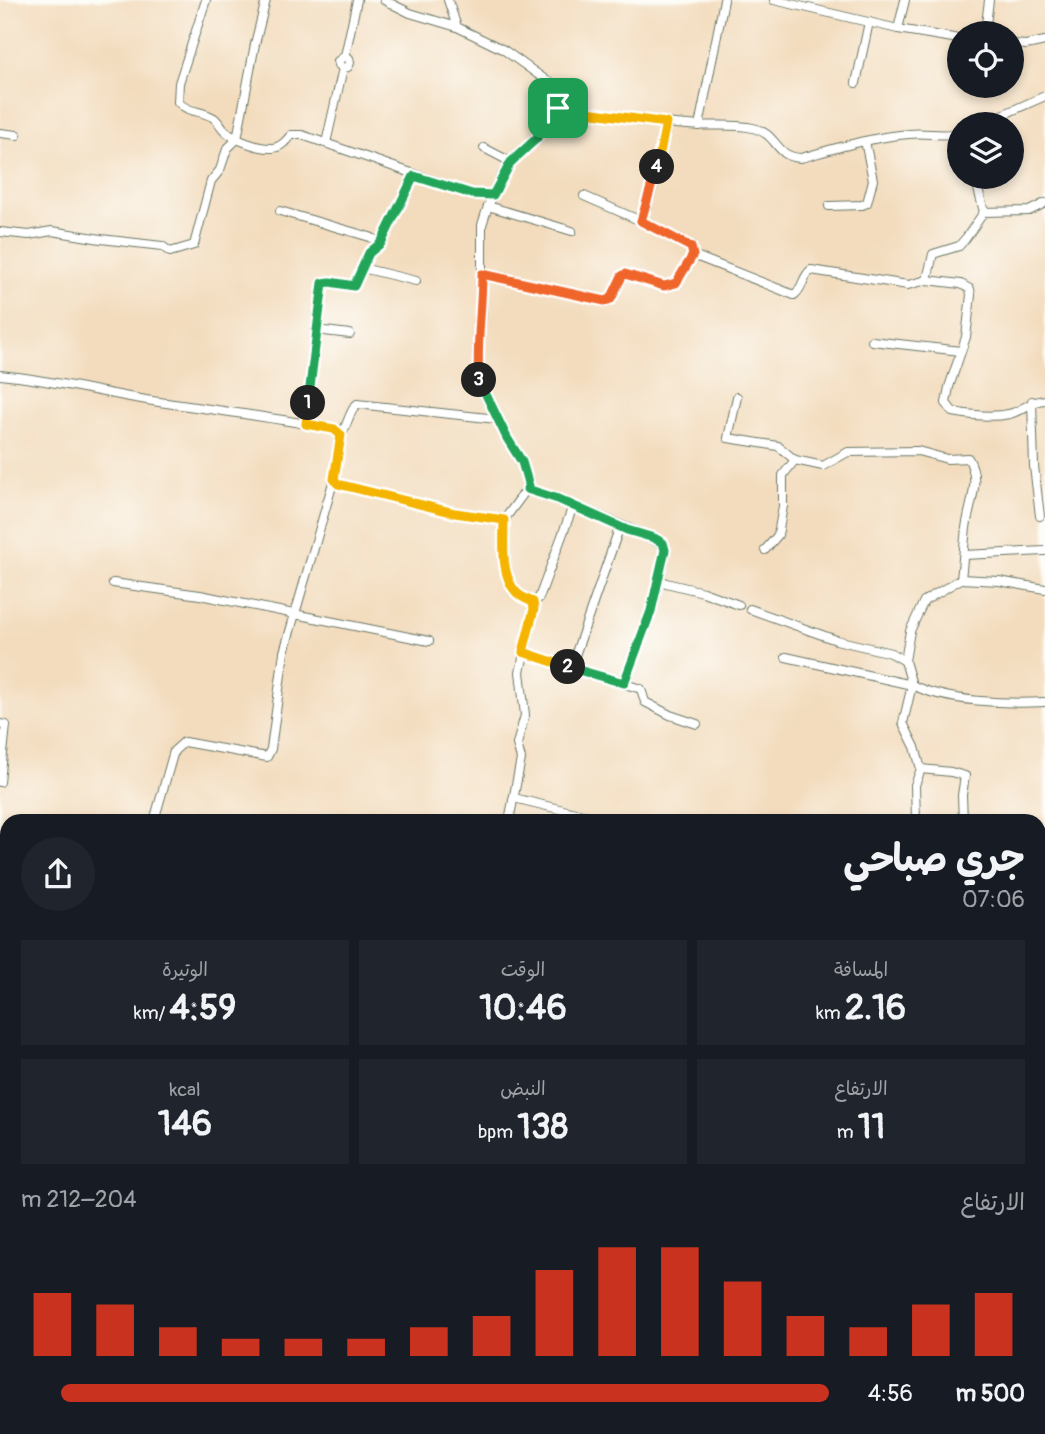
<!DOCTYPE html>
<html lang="ar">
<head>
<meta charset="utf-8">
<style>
	:root { --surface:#171b24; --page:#20242c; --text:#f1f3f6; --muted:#9ea1a6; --accent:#c8321e }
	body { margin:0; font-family:Pangolin,"Playpen Sans Arabic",sans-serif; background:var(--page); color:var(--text); direction:rtl; height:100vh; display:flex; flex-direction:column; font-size:26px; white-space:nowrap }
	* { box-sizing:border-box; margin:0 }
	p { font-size:23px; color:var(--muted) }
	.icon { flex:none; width:38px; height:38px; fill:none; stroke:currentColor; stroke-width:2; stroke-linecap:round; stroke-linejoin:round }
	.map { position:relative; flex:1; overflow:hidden; direction:ltr }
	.details { position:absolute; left:0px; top:814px; width:1046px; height:621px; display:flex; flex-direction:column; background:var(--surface); border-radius:21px 21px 0 0; box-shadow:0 4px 10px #0003; direction:rtl }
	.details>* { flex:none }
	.fabs { position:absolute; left:947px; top:21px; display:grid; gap:14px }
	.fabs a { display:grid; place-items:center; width:77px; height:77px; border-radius:50%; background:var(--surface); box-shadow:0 4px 10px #0003; font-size:35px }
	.pin { position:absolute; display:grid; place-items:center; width:60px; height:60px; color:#fff; margin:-30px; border-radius:14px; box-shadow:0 4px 10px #0006 }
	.km { position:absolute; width:35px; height:35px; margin:-18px; border-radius:50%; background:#222; color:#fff; font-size:19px; line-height:35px; text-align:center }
	.round { display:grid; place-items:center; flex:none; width:74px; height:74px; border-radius:37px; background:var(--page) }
	.head { display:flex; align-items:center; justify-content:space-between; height:119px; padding:0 21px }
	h1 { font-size:38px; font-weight:700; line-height:52px }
	.figures { display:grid; grid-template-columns:repeat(3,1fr); gap:10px; height:119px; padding:7px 21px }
	.figures div { display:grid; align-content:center; border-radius:0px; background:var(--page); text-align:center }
	.figures b { font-size:35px; font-weight:700 }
	.figures small { font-size:19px; font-weight:400 }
	.figures p { font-size:19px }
	.chart { height:196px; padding:14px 21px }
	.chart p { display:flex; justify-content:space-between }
	.chart svg { width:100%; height:126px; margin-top:7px; stroke:var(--accent); stroke-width:6 }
	ul { padding:0 21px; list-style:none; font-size:23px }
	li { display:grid; grid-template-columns:112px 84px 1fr; align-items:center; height:52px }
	li i { height:18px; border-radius:9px; background:var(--accent) }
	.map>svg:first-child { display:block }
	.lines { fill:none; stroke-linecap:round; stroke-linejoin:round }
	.minor-casing { stroke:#697564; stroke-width:10 }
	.minor { stroke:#fff; stroke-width:8 }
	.split-1-casing { stroke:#fff; stroke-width:14 }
	.split-2-casing { stroke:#fff; stroke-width:14 }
	.split-3-casing { stroke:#fff; stroke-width:14 }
	.split-4-casing { stroke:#fff; stroke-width:14 }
	.split-5-casing { stroke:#fff; stroke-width:14 }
	.split-1 { stroke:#22a559; stroke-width:9 }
	.split-2 { stroke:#f5b400; stroke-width:9 }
	.split-3 { stroke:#22a559; stroke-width:9 }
	.split-4 { stroke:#f0652b; stroke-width:9 }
	.split-5 { stroke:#f5b400; stroke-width:9 }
</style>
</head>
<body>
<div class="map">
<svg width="1045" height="1434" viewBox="0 0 1045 1434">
	<rect width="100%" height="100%" fill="#fdfcf7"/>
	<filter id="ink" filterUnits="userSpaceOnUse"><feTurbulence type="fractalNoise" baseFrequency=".0143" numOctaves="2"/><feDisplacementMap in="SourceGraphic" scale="14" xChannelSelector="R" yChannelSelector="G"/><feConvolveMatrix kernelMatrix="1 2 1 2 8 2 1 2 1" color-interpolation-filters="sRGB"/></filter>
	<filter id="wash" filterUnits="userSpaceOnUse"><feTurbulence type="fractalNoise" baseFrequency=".00686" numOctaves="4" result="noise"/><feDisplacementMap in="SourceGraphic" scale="28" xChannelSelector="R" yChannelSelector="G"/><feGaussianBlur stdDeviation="1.57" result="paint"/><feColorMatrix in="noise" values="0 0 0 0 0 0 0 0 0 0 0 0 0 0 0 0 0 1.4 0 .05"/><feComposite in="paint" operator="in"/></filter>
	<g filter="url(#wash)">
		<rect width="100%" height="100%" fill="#f3dcbd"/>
	</g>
	<g filter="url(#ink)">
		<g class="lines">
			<defs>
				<g id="minor">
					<path d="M206 0 179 83 178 102C188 113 202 110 214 118 218 121 221 127 225 131 235 140 259 149 273 148 281 147 286 141 291 135H302L472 194 493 195"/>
					<path d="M384 0 410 13 457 27"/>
					<path d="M448 0 457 27 504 50 547 81 564 88 566 94 563 102 549 114 542 123 537 138 511 162 502 175 488 206 482 225V315L477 352 479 383 507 438 522 462 529 486 504 520V551L508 579 518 594 533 602 534 609 520 672 525 715 517 744 521 759 509 821"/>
					<path d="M774 0 898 29 959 39"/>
					<path d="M898 29 905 0"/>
					<path d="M985 33 989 0"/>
					<path d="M1012 44 1026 45 1045 41"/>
					<path d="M345 56 349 58 350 63 348 67 343 68 339 65 338 61 345 56 357 0"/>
					<path d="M856 83 869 22"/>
					<path d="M558 108H570C610 115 648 122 688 125 709 127 733 123 753 128 779 134 774 157 801 158 837 148 872 137 909 134 926 132 942 137 959 133"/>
					<path d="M982 124 1045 96"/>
					<path d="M699 126 724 0"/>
					<path d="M0 133 17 135"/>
					<path d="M326 143 343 68"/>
					<path d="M484 148 511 162"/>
					<path d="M975 177 984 212"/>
					<path d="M584 196 641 221 692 247 693 255"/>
					<path d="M488 206 572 231"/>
					<path d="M829 206 862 205 867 203 873 180 865 141"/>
					<path d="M280 211 370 237 381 243"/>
					<path d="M641 221 655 181 666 123"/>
					<path d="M0 232 29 235 52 231 101 239 162 246 170 252 194 245 211 181 220 170 227 149 237 139 255 44 266 0"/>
					<path d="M362 268 416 281"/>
					<path d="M482 274 605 301 611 298 625 274 664 286 675 283 693 255 794 295C803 289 802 277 811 270L908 285 927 280 961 284 970 289 971 295 966 337 949 387 946 403 953 412C970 415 991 418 1009 414 1023 411 1029 401 1045 400"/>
					<path d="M927 280 933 254 959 246 966 238 984 212 1029 211 1045 203"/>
					<path d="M316 330 350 334"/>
					<path d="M872 341 961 351"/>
					<path d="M0 375C54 380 106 394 159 402 218 410 276 418 334 429L341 435 334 479 338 484 455 513 504 520"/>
					<path d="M737 397 728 438 778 446 795 460 823 466 848 452 918 451 947 459 968 458C982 480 969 505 966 528 964 545 963 562 961 579L924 601 910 631 905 661 912 685 903 723 915 747 921 769 915 785 916 821"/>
					<path d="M1032 401 1034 466 1040 516"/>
					<path d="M306 424 323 283 330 282 354 286 370 253 381 243 414 176"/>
					<path d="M341 435C348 425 349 411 357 404L497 419"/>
					<path d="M527 489C543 494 661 539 664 546 667 555 661 570 660 579L666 583 703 592 739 605"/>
					<path d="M765 550 778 535 783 506V475L795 460"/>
					<path d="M964 555 1045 551"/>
					<path d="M961 579 999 581 1045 589"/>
					<path d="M113 583 200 595 429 641"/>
					<path d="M533 602 539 598 573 506"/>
					<path d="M750 609 836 640 891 653 905 661"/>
					<path d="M523 652 641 689 645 702 670 715 697 724"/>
					<path d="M786 657 912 685C947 702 1006 704 1045 702"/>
					<path d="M571 667 620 526"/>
					<path d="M624 683 651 611 660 579"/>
					<path d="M0 724 6 725 0 782"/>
					<path d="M921 769 951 772 965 776 962 795 963 821"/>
					<path d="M514 798 608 821"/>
					<path d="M154 821 174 751 184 742 267 757 271 749 284 652 334 479"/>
					<path d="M1040 905 1045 885"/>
					<path d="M1040 952 1045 956"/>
					<path d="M0 976 7 977"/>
					<path d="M1040 1007H1045"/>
					<path d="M0 1277 7 1278"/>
					<path d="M1040 1282H1045"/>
					<path d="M719 1428 737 1434"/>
					<path d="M984 1428V1434"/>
					<path d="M60 1434 61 1428"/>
					<path d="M202 1434V1428"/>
					<path d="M333 1434 334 1428"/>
				</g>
			</defs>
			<use href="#minor" class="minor-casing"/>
			<use href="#minor" class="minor"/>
		</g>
	</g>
	<g class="lines" filter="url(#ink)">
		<defs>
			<path id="split-1" d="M308 403 323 283 330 282 354 286 369 253 381 243 414 176 472 194 493 195 511 162 537 138 542 123 549 114 558 108"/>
			<path id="split-2" d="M308 403 306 424 334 429 341 435 334 479 338 484 455 513 504 520C504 543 500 576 517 593 521 597 528 600 533 602L534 609 523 652 568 667"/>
			<path id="split-3" d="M479 380 507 438 522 462 529 486 527 489 558 499 627 530 654 538 663 543 665 550 651 611 624 683 568 667"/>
			<path id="split-4" d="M479 380C476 344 482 310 482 274L605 301 611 299 622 276 625 274 664 286 676 283 693 255 691 247 641 221 657 167"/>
			<path id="split-5" d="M558 108 666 123 657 167"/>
		</defs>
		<use href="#split-1" class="split-1-casing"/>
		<use href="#split-2" class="split-2-casing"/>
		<use href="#split-3" class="split-3-casing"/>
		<use href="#split-4" class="split-4-casing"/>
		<use href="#split-5" class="split-5-casing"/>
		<use href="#split-1" class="split-1"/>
		<use href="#split-2" class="split-2"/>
		<use href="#split-3" class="split-3"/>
		<use href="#split-4" class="split-4"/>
		<use href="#split-5" class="split-5"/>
	</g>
</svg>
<div class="fabs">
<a><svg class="icon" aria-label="locate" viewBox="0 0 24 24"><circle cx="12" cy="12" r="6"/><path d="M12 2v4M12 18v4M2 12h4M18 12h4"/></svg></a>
<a><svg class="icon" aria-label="layers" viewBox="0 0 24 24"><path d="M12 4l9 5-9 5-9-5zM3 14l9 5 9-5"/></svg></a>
</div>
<div class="pin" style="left:558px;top:108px;background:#1e9e55"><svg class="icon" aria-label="arrive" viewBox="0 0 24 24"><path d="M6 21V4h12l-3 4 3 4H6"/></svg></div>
<b class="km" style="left:308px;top:403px">1</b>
<b class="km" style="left:568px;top:667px">2</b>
<b class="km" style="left:479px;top:380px">3</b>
<b class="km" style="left:657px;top:167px">4</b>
<section class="details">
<div class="head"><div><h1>جري صباحي</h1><p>07:06</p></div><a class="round"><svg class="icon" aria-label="share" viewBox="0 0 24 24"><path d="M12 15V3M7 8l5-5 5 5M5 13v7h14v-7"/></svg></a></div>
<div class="figures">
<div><p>المسافة</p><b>2.16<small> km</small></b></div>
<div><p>الوقت</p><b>10:46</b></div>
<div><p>الوتيرة</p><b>4:59<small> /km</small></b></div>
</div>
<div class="figures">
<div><p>الارتفاع</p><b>11<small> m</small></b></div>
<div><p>النبض</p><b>138<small> bpm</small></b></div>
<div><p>kcal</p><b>146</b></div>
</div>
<div class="chart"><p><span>الارتفاع</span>204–212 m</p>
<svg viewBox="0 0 160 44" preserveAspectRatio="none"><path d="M5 44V22M15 44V26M25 44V34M35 44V38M45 44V38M55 44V38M65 44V34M75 44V30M85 44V14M95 44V6M105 44V6M115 44V18M125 44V30M135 44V34M145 44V26M155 44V22"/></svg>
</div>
<ul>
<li><b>500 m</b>4:56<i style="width:95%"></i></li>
</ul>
</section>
</div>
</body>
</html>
